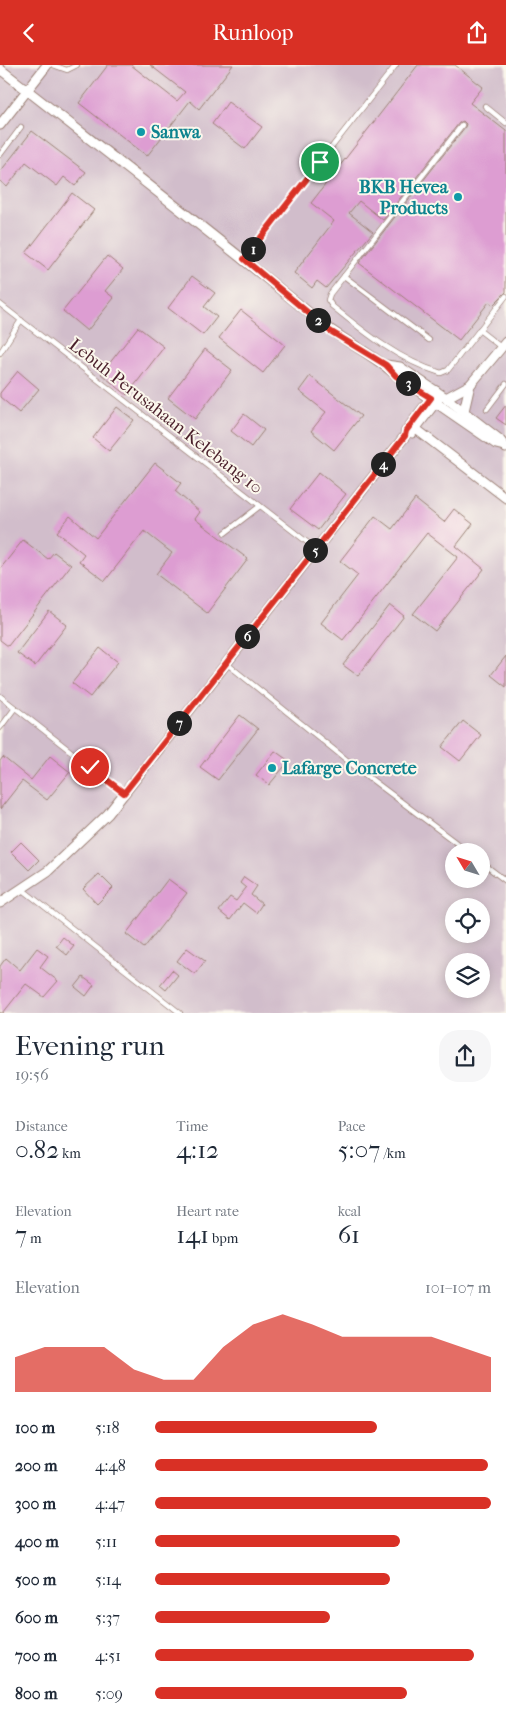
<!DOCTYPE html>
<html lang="en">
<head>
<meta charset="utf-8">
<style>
	:root { --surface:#fff; --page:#f6f6f7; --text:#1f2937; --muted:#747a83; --accent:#d93025 }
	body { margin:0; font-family:"IM FELL French Canon",serif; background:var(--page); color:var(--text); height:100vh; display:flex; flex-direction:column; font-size:19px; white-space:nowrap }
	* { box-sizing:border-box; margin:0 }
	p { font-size:16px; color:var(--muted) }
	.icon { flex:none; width:28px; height:28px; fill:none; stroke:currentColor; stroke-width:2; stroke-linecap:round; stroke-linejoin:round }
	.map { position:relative; height:948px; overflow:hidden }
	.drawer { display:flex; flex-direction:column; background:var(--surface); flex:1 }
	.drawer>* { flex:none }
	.needle { width:32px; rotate:308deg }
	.controls { position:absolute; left:445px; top:778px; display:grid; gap:10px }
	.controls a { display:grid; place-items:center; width:45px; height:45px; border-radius:50%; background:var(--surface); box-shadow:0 2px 12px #0003; font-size:25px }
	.pin { position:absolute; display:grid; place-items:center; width:42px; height:42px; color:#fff; margin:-21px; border:2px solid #fff; border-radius:50%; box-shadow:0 1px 5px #0007 }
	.km { position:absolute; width:25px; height:25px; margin:-12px; border-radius:50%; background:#222; color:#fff; font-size:14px; line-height:25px; text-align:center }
	.round { display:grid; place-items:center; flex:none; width:52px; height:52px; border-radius:20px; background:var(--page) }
	.overview { display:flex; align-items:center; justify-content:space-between; height:85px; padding:0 15px }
	h1 { font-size:28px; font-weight:600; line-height:38px }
	.metrics { display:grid; grid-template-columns:repeat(3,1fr); gap:8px; height:85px; padding:5px 15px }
	.metrics div { display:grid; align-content:center }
	.metrics b { font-size:25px; font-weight:600 }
	.metrics small { font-size:14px; font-weight:400 }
	.metrics p { font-size:14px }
	.chart { height:140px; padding:10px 15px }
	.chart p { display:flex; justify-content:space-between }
	.chart svg { width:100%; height:90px; margin-top:5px; fill:var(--accent); opacity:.7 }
	ul { padding:0 15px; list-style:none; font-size:16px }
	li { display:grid; grid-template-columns:80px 60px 1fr; align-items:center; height:38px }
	li i { height:12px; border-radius:6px; background:var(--accent) }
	header { display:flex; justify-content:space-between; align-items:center; height:65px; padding:0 15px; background:var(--accent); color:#fff; font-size:22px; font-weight:600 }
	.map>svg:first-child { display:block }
	.industrial { fill:#d1bdcb; fill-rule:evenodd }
	.building { fill:#dd9dd2 }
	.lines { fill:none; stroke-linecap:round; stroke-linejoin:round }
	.service-casing { stroke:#9c8076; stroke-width:6 }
	.minor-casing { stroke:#9c8076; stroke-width:11 }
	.service { stroke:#fff; stroke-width:4.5 }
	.minor { stroke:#fff; stroke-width:9 }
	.route-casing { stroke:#fff; stroke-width:10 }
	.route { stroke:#d93025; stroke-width:6 }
	.culture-dot { fill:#0f9aa8; stroke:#fbf7ec; stroke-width:2 }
	.labels { text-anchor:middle; stroke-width:4; stroke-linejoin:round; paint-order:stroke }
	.culture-label { font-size:18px; font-weight:bold; fill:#0d838f; stroke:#fbf7ec; text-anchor:start }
	.street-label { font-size:18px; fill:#4a1f2b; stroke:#fbf7ec }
</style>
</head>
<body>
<header><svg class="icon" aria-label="back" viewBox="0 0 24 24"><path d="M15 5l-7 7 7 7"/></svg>Runloop<svg class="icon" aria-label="share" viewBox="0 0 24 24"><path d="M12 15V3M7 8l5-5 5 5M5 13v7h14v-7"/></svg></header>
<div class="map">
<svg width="506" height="948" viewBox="0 0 506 948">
	<rect width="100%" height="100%" fill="#fbf7ec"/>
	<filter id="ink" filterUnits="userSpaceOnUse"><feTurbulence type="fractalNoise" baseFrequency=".02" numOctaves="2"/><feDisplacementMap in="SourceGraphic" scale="10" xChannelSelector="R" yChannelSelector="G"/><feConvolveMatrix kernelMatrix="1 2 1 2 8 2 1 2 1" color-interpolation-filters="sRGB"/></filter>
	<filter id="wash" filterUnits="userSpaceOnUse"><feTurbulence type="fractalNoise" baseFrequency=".0096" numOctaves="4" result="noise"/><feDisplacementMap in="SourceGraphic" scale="20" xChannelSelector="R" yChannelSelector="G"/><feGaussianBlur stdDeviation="1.12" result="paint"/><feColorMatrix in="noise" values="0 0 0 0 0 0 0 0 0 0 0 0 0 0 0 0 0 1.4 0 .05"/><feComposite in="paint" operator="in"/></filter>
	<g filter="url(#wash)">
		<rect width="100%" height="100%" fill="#ede1c0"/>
		<path class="industrial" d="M0 0H506V948H0ZM454 786H481V814H454ZM454 841H481V869H454ZM454 896H481V924H454Z"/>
		<g id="blocks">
			<g class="building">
				<path d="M108 0H131L177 36 185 27 150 0H233L199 44 190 36 147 91 79 38Z"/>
				<path d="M418 0H455L483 22 470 38 506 66V227L493 240 489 237 459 275 359 198 465 62 466 59 463 56 459 58 383 155 359 136 349 148 373 167 326 223 317 216 312 223 294 208 334 156 311 138Z"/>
				<path d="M228 37 262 62 245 84 212 59Z"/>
				<path d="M32 66 86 107 75 121 64 112 57 121 26 97 7 122 0 116V107Z"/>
				<path d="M72 128 94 145 48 205 26 188Z"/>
				<path d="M107 191 123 204 105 226 114 233 87 266 63 246Z"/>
				<path d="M192 211 215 228 204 242 217 252 203 270 168 243Z"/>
				<path d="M241 245 285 280 263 308 219 273Z"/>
				<path d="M138 262 164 282 127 330 101 309Z"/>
				<path d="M205 284 232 305 195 354 168 333Z"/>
				<path d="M18 306 39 324 19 348 0 332V328Z"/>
				<path d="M310 311 361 351 334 385 311 366 326 347 299 326Z"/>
				<path d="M506 340V360L496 353Z"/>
				<path d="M117 342 134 355 109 386 93 373Z"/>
				<path d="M244 349 264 365 251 382 231 366Z"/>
				<path d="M155 398 181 418 175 426 200 447 195 454 248 494 207 548 156 509 172 488 144 466 105 516 79 496 84 489 57 467 70 451 96 473Z"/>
				<path d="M319 407 346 429 318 465 290 444Z"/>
				<path d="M415 434 444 457 454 444 473 459 456 481 484 504 435 566 413 549 458 492 427 468 343 575 321 558 358 510 340 496 375 451 392 464Z"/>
				<path d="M23 475 48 494 54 487 71 500 8 581 0 575V504Z"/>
				<path d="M390 540 404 551 358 611 343 600Z"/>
				<path d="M49 546 67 560 35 601 17 588Z"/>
				<path d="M100 583 118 597 90 632 72 618Z"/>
				<path d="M506 591V622L491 610Z"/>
				<path d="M240 650 258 664 218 715 200 702Z"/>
				<path d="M463 656 481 670 460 696 442 682Z"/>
				<path d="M275 686 289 696 269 720 256 710Z"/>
				<path d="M50 691 70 707 47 735 22 716 0 744V696L3 692 31 715Z"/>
				<path d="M21 777 39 795 29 805 11 787Z"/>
				<path d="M99 809 113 823 97 839 83 824Z"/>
				<path d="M244 812 257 821 251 830 262 839 256 848 243 838 230 855 219 846 230 832 236 836 246 823 240 818Z"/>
				<path d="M168 814 187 828 144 883 126 869Z"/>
				<path d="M63 872 74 881 67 890 56 881Z"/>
				<path d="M37 883 48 891 40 902 58 916 44 932 26 919 3 948H0V901L6 893 20 905Z"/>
				<path d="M187 883 205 896 195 909 177 896Z"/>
				<path d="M172 905 178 910 166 925 160 920Z"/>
				<path d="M83 912 94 920 86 931 75 922Z"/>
			</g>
		</g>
	</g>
	<g filter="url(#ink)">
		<use href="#blocks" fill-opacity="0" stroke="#9c8076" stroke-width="1"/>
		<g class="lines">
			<defs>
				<g id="service">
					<path d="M53 0 67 5 77 0"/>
					<path d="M485 41 506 58"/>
					<path d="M462 60 330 229 328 235 332 241C364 267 400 296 441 308L448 305 506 231"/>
					<path d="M0 90 21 62"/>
					<path d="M244 194 396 0"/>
					<path d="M344 211 429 275"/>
					<path d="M0 239 316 484"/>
					<path d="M479 265 502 283"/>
					<path d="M0 288 21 255"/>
					<path d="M487 344 506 319"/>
					<path d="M225 468 260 441"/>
					<path d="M226 598 363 708 467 786"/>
					<path d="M0 631 124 728"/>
					<path d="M0 663 15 643"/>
					<path d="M481 797 506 816"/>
					<path d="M22 824 180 948"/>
				</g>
				<g id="minor">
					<path d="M0 4C107 88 215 170 319 256 344 277 374 289 397 311L496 379 504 381"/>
					<path d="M0 60 47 0"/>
					<path d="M386 300 400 302 446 333 499 374 506 383"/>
					<path d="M446 333 470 320 506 277"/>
					<path d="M464 346 470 320"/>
					<path d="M416 364 506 433"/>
					<path d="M412 368 439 333"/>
					<path d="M0 838 48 806 108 749 405 371 406 366 436 326"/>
				</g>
			</defs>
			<use href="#service" class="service-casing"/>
			<use href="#minor" class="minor-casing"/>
			<use href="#service" class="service"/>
			<use href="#minor" class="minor"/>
		</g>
	</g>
	<g class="lines" filter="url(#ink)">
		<defs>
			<path id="route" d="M90 702 124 728 405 371 406 366 431 333 396 311 386 300 330 266 244 194 320 97"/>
		</defs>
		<use href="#route" class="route-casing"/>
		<use href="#route" class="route"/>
	</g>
	<g class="culture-dot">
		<circle cx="141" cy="67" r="5"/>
		<circle cx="458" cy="132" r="5"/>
		<circle cx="272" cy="703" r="5"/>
	</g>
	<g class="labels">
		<g class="culture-label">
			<text x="151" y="73">Sanwa</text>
			<text x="448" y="128" text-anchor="end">BKB Hevea<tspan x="448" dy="21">Products</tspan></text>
			<text x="282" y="709">Lafarge Concrete</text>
		</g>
		<g class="street-label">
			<text transform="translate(166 351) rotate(38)" y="6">Lebuh Perusahaan Kelebang 10</text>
		</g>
	</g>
</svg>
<div class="controls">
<a><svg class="needle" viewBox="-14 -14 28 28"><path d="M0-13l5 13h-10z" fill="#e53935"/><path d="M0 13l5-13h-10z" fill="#747a83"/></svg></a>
<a><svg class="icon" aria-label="locate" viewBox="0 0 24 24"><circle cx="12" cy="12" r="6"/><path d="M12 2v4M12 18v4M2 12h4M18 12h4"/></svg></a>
<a><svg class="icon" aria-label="layers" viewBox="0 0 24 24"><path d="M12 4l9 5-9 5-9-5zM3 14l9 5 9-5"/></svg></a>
</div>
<div class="pin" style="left:320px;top:97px;background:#1e9e55"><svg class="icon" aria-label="arrive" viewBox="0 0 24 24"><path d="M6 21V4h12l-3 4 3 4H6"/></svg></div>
<div class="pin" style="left:90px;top:702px;background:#d93025"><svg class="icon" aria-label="check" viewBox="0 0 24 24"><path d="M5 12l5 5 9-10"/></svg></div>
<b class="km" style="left:253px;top:184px">1</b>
<b class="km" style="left:318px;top:255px">2</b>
<b class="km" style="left:408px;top:318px">3</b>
<b class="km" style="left:383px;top:399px">4</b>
<b class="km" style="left:315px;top:485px">5</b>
<b class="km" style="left:247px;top:571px">6</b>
<b class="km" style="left:179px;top:658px">7</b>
</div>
<section class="drawer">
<div class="overview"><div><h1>Evening run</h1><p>19:56</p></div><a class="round"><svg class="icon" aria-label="share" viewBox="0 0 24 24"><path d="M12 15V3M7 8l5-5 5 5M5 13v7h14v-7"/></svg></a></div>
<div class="metrics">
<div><p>Distance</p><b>0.82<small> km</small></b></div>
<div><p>Time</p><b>4:12</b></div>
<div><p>Pace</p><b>5:07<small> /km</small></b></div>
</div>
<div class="metrics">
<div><p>Elevation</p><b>7<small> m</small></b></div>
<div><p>Heart rate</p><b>141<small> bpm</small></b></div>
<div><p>kcal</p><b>61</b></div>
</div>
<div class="chart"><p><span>Elevation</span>101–107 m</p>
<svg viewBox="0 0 160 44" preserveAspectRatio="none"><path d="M0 44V27L10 22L20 22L30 22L40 33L50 38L60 38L70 22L80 11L90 6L100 11L110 17L120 17L130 17L140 17L150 22L160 27V44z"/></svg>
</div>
<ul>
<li><b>100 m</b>5:18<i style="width:66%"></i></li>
<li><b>200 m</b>4:48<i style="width:99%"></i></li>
<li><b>300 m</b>4:47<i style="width:100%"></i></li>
<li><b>400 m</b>5:11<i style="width:73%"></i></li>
<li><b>500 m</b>5:14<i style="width:70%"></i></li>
<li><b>600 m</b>5:37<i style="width:52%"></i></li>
<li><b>700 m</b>4:51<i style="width:95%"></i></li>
<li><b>800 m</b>5:09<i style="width:75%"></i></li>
</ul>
</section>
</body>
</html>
